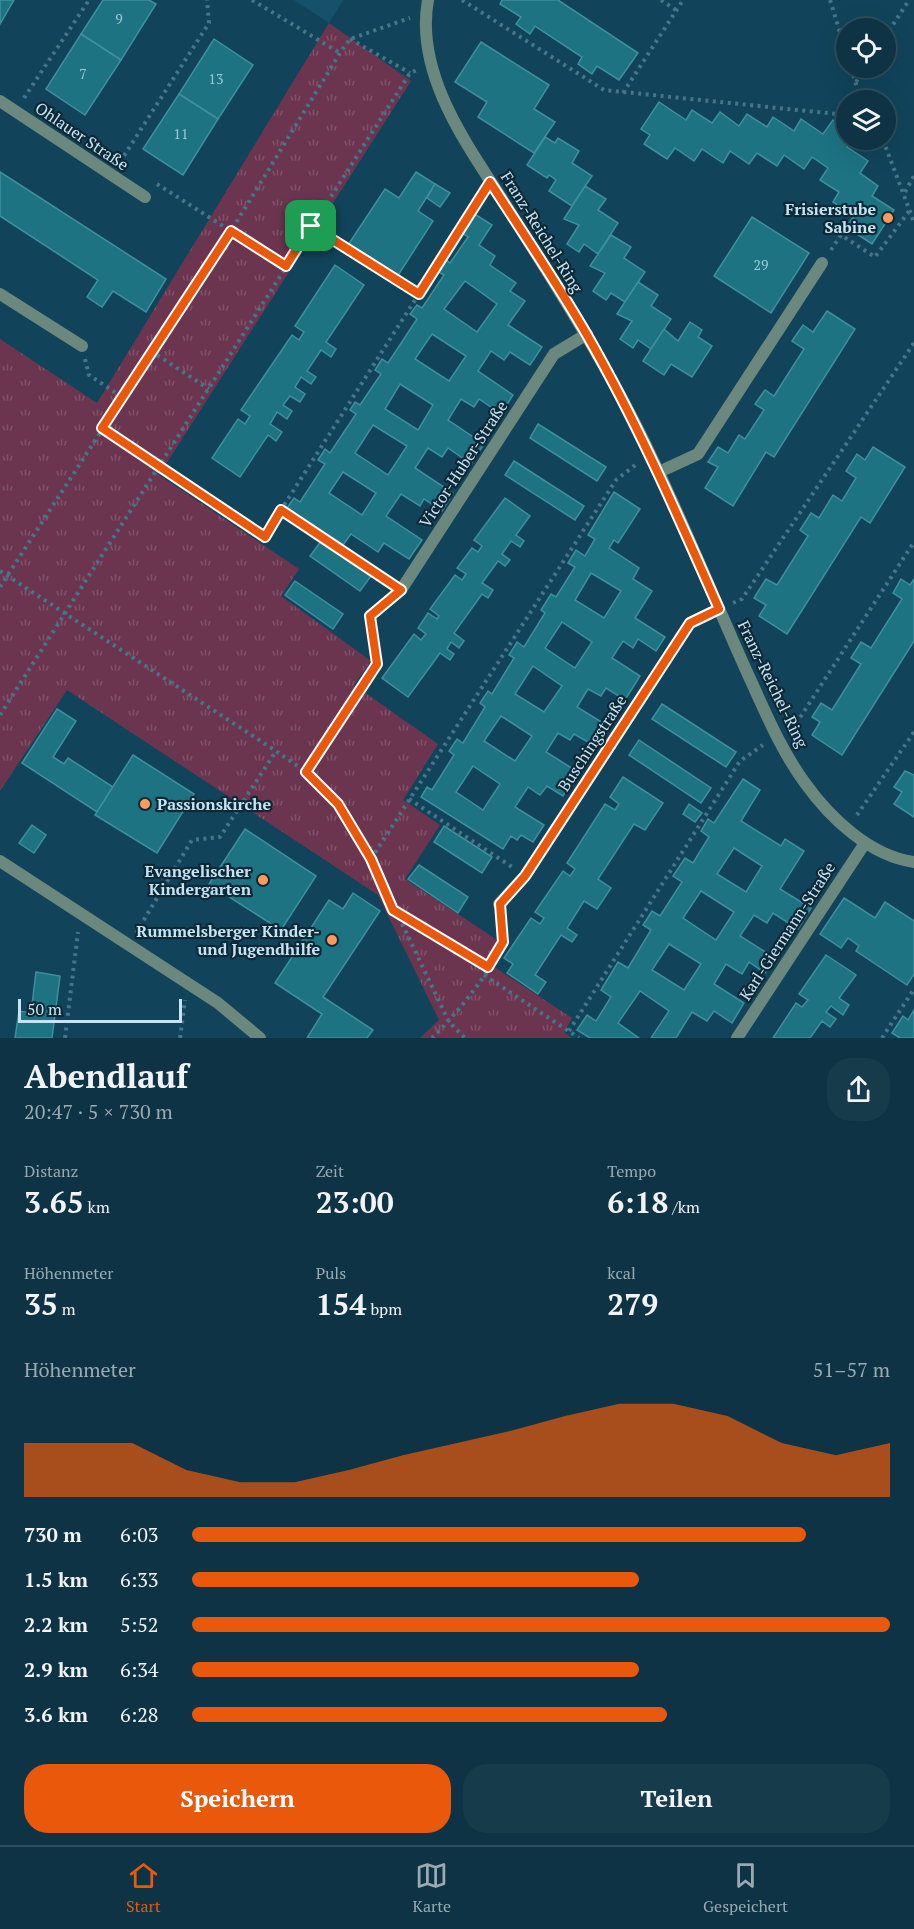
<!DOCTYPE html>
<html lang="de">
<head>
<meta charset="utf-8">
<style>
	:root { --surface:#0d3344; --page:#163b4b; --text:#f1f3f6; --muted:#9aaab2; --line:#2d4e5d; --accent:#ea580c }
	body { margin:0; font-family:"PT Serif",serif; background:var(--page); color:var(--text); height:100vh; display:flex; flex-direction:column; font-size:22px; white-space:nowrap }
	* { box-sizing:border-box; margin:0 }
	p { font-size:20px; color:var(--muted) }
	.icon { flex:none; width:33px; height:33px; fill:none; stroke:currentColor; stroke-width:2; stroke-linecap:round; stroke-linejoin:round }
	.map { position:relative; height:1038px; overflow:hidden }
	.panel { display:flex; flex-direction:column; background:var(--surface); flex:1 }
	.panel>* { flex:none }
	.tools { position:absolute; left:836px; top:18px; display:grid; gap:12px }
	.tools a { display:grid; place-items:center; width:60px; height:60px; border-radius:50%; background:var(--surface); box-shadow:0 6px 24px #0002,0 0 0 2px var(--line); font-size:30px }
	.scale { position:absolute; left:18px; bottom:15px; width:164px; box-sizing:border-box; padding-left:6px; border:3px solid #c5e4f5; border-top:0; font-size:16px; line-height:21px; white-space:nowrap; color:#c5e4f5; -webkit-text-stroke:4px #0e2935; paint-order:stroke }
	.pin { position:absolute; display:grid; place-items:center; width:51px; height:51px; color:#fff; margin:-26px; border-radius:12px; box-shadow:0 3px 9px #0006 }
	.round { display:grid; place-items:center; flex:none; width:63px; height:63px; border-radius:24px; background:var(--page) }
	.headline { display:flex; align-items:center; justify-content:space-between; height:102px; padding:0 24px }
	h1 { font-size:33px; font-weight:800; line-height:45px }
	.metrics { display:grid; grid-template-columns:repeat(3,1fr); gap:9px; height:102px; padding:6px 24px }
	.metrics div { display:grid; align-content:center }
	.metrics b { font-size:30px; font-weight:800 }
	.metrics small { font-size:16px; font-weight:400 }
	.metrics p { font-size:16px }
	.chart { height:168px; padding:12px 24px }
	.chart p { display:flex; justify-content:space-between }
	.chart svg { width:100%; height:108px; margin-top:6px; fill:var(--accent); opacity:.7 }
	.cta { display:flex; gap:12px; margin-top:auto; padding:12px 24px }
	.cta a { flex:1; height:69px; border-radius:24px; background:var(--accent); color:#fff; font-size:24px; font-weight:800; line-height:69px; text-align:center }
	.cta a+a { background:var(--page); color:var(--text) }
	ul { padding:0 24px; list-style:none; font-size:20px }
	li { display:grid; grid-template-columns:96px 72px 1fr; align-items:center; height:45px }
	li i { height:15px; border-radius:8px; background:var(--accent) }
	.menu { display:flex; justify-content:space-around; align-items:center; height:84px; border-top:2px solid var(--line); background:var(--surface); font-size:16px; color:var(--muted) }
	.menu a { display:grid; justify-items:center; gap:3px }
	.menu .current { color:var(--accent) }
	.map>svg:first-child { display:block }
	.built { fill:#15516b }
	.park { fill:url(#park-tufts) }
	.building { fill:#1d7382; stroke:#3f8f9e; stroke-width:1.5; fill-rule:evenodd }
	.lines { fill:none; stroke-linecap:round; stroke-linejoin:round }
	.path { stroke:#477489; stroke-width:4; stroke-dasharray:3 4.5; stroke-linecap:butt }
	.street { stroke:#6b887e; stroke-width:12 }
	.route-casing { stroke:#fff; stroke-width:12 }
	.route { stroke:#ea580c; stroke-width:8 }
	.poi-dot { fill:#ff9b5a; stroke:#0e2935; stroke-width:2 }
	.labels { text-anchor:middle; stroke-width:4.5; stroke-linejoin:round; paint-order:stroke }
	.number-label { font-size:14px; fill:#9bc8d8 }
	.street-label { font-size:16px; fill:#c5e4f5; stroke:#0e2935 }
	.poi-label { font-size:16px; font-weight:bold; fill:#c5e4f5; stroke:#0e2935; text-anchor:end }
</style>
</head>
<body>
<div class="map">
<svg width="914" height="1038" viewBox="0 0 914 1038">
	<defs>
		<pattern id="park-tufts" width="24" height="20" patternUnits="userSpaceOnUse" patternTransform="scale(1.5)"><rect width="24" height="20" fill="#6c354f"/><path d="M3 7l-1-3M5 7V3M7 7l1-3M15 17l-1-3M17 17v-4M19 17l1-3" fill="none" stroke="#805269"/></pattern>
	</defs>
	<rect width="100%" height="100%" fill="#11445a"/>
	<path class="built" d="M294 0H343L329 23Z"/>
	<path class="park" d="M329 23 411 81 159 475 299 569 281 596 371 661 354 685 438 744 403 800 440 825 405 879 500 942 488 963 572 1018 564 1032 572 1038H420L439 1020 378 895 67 690 0 791V339L97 403Z"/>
	<g class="building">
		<path d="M0 0H14L0 24Z"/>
		<path d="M103 0H149L156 4 121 60 81 34Z"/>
		<path d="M502 0H558L638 53 619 80 597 66 592 74 578 64 582 57 535 26 530 34 516 24 521 17 500 4Z"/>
		<path d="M81 34 121 60 85 115 46 89Z"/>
		<path d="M214 39 253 65 218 119 179 94Z"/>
		<path d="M481 42 549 85 534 109 555 122 534 153 478 117 487 102 455 82Z"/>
		<path d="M179 94 218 119 183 175 143 149Z"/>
		<path d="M659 102 686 120 692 110 712 123 720 112 739 126 747 114 767 127 773 117 794 131 801 119 823 134 833 120 846 129V140H851L847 147 868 161 860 173 878 186 872 196 894 210 872 244 846 227 854 216 833 202 839 192 820 180 828 168 812 157 804 169 784 155 777 166 757 153 749 164 730 151 723 163 702 149 694 161 675 148 667 159 644 144 650 135 641 129Z"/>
		<path d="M545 137 555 143 558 138 579 151 572 163 592 176 572 206 549 191 556 180 549 175 547 178 527 165Z"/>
		<path d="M0 172 166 279 146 312 113 291 102 307 87 297 98 280 0 216Z"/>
		<path d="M416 172 435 184 418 211 433 221 397 277 348 245 385 189 399 198Z"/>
		<path d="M435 184 450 193 440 207 427 198Z"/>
		<path d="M585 186 606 199 598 210 618 223 598 254 584 244 579 252 567 244 579 225 564 219Z"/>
		<path d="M473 213 492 225 479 245 495 256 490 265 516 283 510 291 525 301 508 325 542 347 530 365 510 352 504 360 491 351 478 371 513 395 501 414 479 399 474 407 461 399 448 420 484 444 471 464 448 448 442 457 428 448 415 468 453 493 442 511 424 499 420 506 401 494 386 516 422 540 409 559 384 543 378 552 351 534 343 545 287 508 294 498 300 502 325 464 318 460 325 449 330 453 356 414 350 410 355 402 360 405 381 374 375 370 382 359 388 363 417 319 410 314 417 305 422 308 444 275 437 271 445 259 450 263 468 237 461 232ZM465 281 497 304 477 332 444 309ZM432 334 466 356 449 381 415 359ZM400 384 433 405 418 430 385 409ZM373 425 407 446 388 475 355 453ZM343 472 376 493 362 515 329 493Z"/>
		<path d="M752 217 809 253 771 313 714 276Z"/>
		<path d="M611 235 631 247 624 258 645 272 625 302 611 293 606 300 593 291 605 273 590 266Z"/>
		<path d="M335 265 364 285 326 342 336 349 331 357 321 350 307 371 316 377 311 384 301 377 295 387 305 394 300 402 290 396 283 405 292 411 287 419 277 412 270 424 282 432 276 441 268 435 240 477 212 458 238 419 245 424 250 416 241 410 292 335 299 340 304 332 295 326Z"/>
		<path d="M638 282 658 295 651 306 671 319 651 349 638 340 633 348 620 339 632 321 617 314Z"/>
		<path d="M827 311 855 329 774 457 766 452 733 506 705 488 718 467 708 462 718 447 728 453 739 435 745 439 764 410 755 404 765 390 774 396 804 349 792 341 803 325 813 332Z"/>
		<path d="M690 322 702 330 698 337 712 346 692 377 671 364 664 375 643 361 664 329 678 341Z"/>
		<path d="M538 424 606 467 597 481 530 438Z"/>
		<path d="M873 447 905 467 870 523 861 517 787 634 759 616 766 605 754 598 766 579 777 585 808 536 800 530 811 513 819 518 833 495 842 501 856 478 846 471 857 454 865 460Z"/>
		<path d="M514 461 584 506 575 520 505 475Z"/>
		<path d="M614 492 640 509 618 543 614 540 609 548 639 568 633 579 652 591 635 618 665 637 656 651 638 639 633 648 623 641 612 658 640 676 625 700 606 688 601 696 588 689 577 707 608 726 595 746 574 734 570 740 558 733 546 752 578 772 563 796 547 786 540 795 528 787 515 807 544 825 533 842 521 835 517 840 511 836 503 849 421 797 427 787 432 790 454 755 449 751 457 739 463 743 485 707 480 703 488 691 492 694 514 658 509 655 517 642 524 647 545 613 541 610 551 594 556 597 575 567 568 563 576 550 585 556 595 539 588 535ZM591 573 621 591 604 618 575 600ZM562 622 592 642 575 668 545 648ZM533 666 562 686 544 712 515 694ZM501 716 532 736 515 761 484 741ZM473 766 500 784 483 810 456 792Z"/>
		<path d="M505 498 530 516 516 535 524 541 520 547 511 541 502 554 510 560 505 566 498 561 482 583 493 590 488 598 482 594 454 633 464 641 459 648 451 642 447 649 454 654 450 660 440 653 408 697 382 678 414 634 421 640 426 634 418 628 428 613 437 619 439 616 430 609 455 575 462 580 466 574 457 568 472 548 478 552 482 546 474 540Z"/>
		<path d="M321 541 371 576 360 591 310 556Z"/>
		<path d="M901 579 910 585 914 579V641L842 755 812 735 820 722 812 717 821 703 832 710 861 664 851 658 861 642 871 648 902 599 893 593Z"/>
		<path d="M295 581 343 614 333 629 285 595Z"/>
		<path d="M662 704 736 752 726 767 652 719Z"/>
		<path d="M57 709 76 721 53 757 64 764 68 758 113 787 97 812 22 763Z"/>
		<path d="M639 740 711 788 701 803 629 755Z"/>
		<path d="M133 755 194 794 157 853 95 815Z"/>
		<path d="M905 771 914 775V817L894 804 902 792 894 787Z"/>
		<path d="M623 777 663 803 645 830 634 824 598 879 611 888 597 909 584 901 567 928 577 935 572 942 561 935 535 975 546 982 538 994 507 973 513 964 504 958 531 918 540 924 544 918 535 912 563 871 570 876 575 869 567 863 605 804 615 810 619 804 610 797Z"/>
		<path d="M743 779 760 790 741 821 781 846 785 839 804 851 780 889 811 908 798 929 773 913 767 923 754 915 740 936 775 958 765 973 749 962 742 974 726 964 714 984 744 1003 732 1023 714 1011 707 1021 692 1012 676 1038H651L669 1011 640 991 618 1023 639 1038H590L577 1030 587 1015 596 1021 611 997 601 990 618 962 628 968 651 930 643 925 652 911 660 916 682 882 673 876 685 858 693 863 709 837 701 831 708 819 714 823ZM734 848 762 866 746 892 717 874ZM701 891 734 912 716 940 683 918ZM669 944 701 964 684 990 652 970Z"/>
		<path d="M689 804 702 813 695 822 683 814Z"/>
		<path d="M32 825 46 835 34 853 19 843Z"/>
		<path d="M444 826 492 857 482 873 434 842Z"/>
		<path d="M245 829 316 876 281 930 209 884Z"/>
		<path d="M419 865 468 897 458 913 408 879Z"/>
		<path d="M353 893 380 911 323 997 373 1030 367 1038H307L322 1014 275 983 329 900 343 909Z"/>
		<path d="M844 898 875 918 885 902 914 921V974L907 985 856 951 859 946 848 938 841 948 820 934Z"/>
		<path d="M826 955 856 975 839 998 849 1005 843 1015 831 1006 826 1012 836 1019 830 1027 822 1021 810 1038H773L796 1003 802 1007 808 1000 799 994Z"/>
		<path d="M36 972 60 976 52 1038H15L19 1011 31 1013Z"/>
		<path d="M914 1010V1038H900L892 1033 903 1016 908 1020Z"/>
	</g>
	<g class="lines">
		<g class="path">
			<path d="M252 0 340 53"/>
			<path d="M462 0 604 90 846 115"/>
			<path d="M661 0 676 10"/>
			<path d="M830 0 846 52"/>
			<path d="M885 37 909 0"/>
			<path d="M350 39 410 73"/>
			<path d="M851 68 861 100"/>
			<path d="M856 82 865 68"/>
			<path d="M623 93 683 0"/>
			<path d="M24 98 89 0"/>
			<path d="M883 140 914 222"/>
			<path d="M120 162 209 23 207 0"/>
			<path d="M157 184 286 266"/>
			<path d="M905 192 914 176"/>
			<path d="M311 226 419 294"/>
			<path d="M831 250 841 235 875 257 910 210"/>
			<path d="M151 351 209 389"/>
			<path d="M85 359 89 375 122 397"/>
			<path d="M102 428 265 537 281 510"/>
			<path d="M0 571 276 751 306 772 338 804 371 859 449 1022 465 1038"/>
			<path d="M388 582 281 510 482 195"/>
			<path d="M0 587 231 231 340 53 350 39 410 18"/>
			<path d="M733 603 742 599 914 343"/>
			<path d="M0 715 410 73 417 70"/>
			<path d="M788 726 801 716 914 542"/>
			<path d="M306 772 377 664 372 630"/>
			<path d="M409 799 512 867"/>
			<path d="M857 815 914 732"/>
			<path d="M371 859 616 480 638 463"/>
			<path d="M394 910 488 967"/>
			<path d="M136 933 192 840 220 837 276 751"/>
			<path d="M484 975 579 1038"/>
			<path d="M569 1031 740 761 763 745"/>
			<path d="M65 1038 78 932"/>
			<path d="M180 1038 185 1000"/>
			<path d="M432 1038C452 1019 495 968 502 943 504 937 502 926 501 919"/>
			<path d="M882 1038 914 989"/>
		</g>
		<g class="street">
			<path d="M428 0C415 71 463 139 500 196 553 281 608 365 651 456 685 526 714 599 746 670 764 709 780 749 805 783 830 818 870 856 914 862"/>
			<path d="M0 101 145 197"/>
			<path d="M0 294 82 346"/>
			<path d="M659 472 698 454 822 263"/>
			<path d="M370 616 401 590 554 354 587 334"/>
			<path d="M0 861 218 1003 260 1038"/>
			<path d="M499 904 525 876 690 623 719 609"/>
			<path d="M737 1038 865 843"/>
		</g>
	</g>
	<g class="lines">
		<defs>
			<path id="route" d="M490 182C523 233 557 283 587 335 638 424 678 516 719 609L690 623 525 876 500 904 503 942 488 967 393 910 371 859 338 804 306 772 377 664 370 616 401 590 281 510 265 537 102 428 231 231 286 266 311 226 419 294Z"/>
		</defs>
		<use href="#route" class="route-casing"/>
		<use href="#route" class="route"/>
	</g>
	<g class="poi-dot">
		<circle cx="888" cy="218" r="6"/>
		<circle cx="145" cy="804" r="6"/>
		<circle cx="263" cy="880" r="6"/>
		<circle cx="332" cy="940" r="6"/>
	</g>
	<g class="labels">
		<g class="number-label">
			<text x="119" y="24">9</text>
			<text x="83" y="79">7</text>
			<text x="216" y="84">13</text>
			<text x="181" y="139">11</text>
			<text x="761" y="270">29</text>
		</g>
		<g class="street-label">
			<text transform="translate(82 136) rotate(34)" y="6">Ohlauer Straße</text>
			<text transform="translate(542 232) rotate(58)" y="6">Franz-Reichel-Ring</text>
			<text transform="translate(463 464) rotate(-57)" y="6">Victor-Huber-Straße</text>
			<text transform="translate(773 684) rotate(64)" y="6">Franz-Reichel-Ring</text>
			<text transform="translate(592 743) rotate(-57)" y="6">Buschingstraße</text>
			<text transform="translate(787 931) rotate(-57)" y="6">Karl-Giermann-Straße</text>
		</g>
		<g class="poi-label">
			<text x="876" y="215">Frisierstube<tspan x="876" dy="18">Sabine</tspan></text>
			<text x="157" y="810" text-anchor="start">Passionskirche</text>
			<text x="251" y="877">Evangelischer<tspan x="251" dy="18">Kindergarten</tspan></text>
			<text x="320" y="937">Rummelsberger Kinder-<tspan x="320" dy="18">und Jugendhilfe</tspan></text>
		</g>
	</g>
</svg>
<div class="tools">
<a><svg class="icon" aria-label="locate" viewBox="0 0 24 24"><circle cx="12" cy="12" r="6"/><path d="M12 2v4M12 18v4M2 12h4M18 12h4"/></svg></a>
<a><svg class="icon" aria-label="layers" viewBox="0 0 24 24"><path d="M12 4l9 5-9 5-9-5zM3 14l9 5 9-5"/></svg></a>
</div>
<div class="scale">50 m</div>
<div class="pin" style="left:311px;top:226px;background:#1e9e55"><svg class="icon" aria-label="arrive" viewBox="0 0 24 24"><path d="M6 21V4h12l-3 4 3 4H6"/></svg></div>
</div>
<section class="panel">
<div class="headline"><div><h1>Abendlauf</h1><p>20:47 · 5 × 730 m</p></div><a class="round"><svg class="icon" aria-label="share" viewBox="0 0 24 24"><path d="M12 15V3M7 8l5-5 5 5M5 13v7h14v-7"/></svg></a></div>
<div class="metrics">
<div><p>Distanz</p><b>3.65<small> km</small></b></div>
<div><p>Zeit</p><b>23:00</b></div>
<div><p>Tempo</p><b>6:18<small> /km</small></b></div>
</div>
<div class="metrics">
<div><p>Höhenmeter</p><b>35<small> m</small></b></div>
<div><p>Puls</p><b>154<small> bpm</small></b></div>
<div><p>kcal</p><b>279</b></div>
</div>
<div class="chart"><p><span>Höhenmeter</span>51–57 m</p>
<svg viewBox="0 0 160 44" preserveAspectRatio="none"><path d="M0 44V22L10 22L20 22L30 33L40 38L50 38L60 33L70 27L80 22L90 17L100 11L110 6L120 6L130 11L140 22L150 27L160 22V44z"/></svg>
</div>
<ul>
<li><b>730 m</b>6:03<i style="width:88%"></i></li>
<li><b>1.5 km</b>6:33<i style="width:64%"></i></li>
<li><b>2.2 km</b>5:52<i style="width:100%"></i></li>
<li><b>2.9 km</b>6:34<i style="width:64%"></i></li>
<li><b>3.6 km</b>6:28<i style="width:68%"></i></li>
</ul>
<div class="cta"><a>Speichern</a><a>Teilen</a></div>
</section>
<nav class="menu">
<a class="current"><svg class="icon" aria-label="home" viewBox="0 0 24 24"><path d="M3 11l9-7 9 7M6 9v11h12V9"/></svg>Start</a>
<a><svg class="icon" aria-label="map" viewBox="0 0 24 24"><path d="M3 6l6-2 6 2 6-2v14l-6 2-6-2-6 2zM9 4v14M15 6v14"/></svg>Karte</a>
<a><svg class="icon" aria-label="saved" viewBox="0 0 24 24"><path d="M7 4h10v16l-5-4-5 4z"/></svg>Gespeichert</a>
</nav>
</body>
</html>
